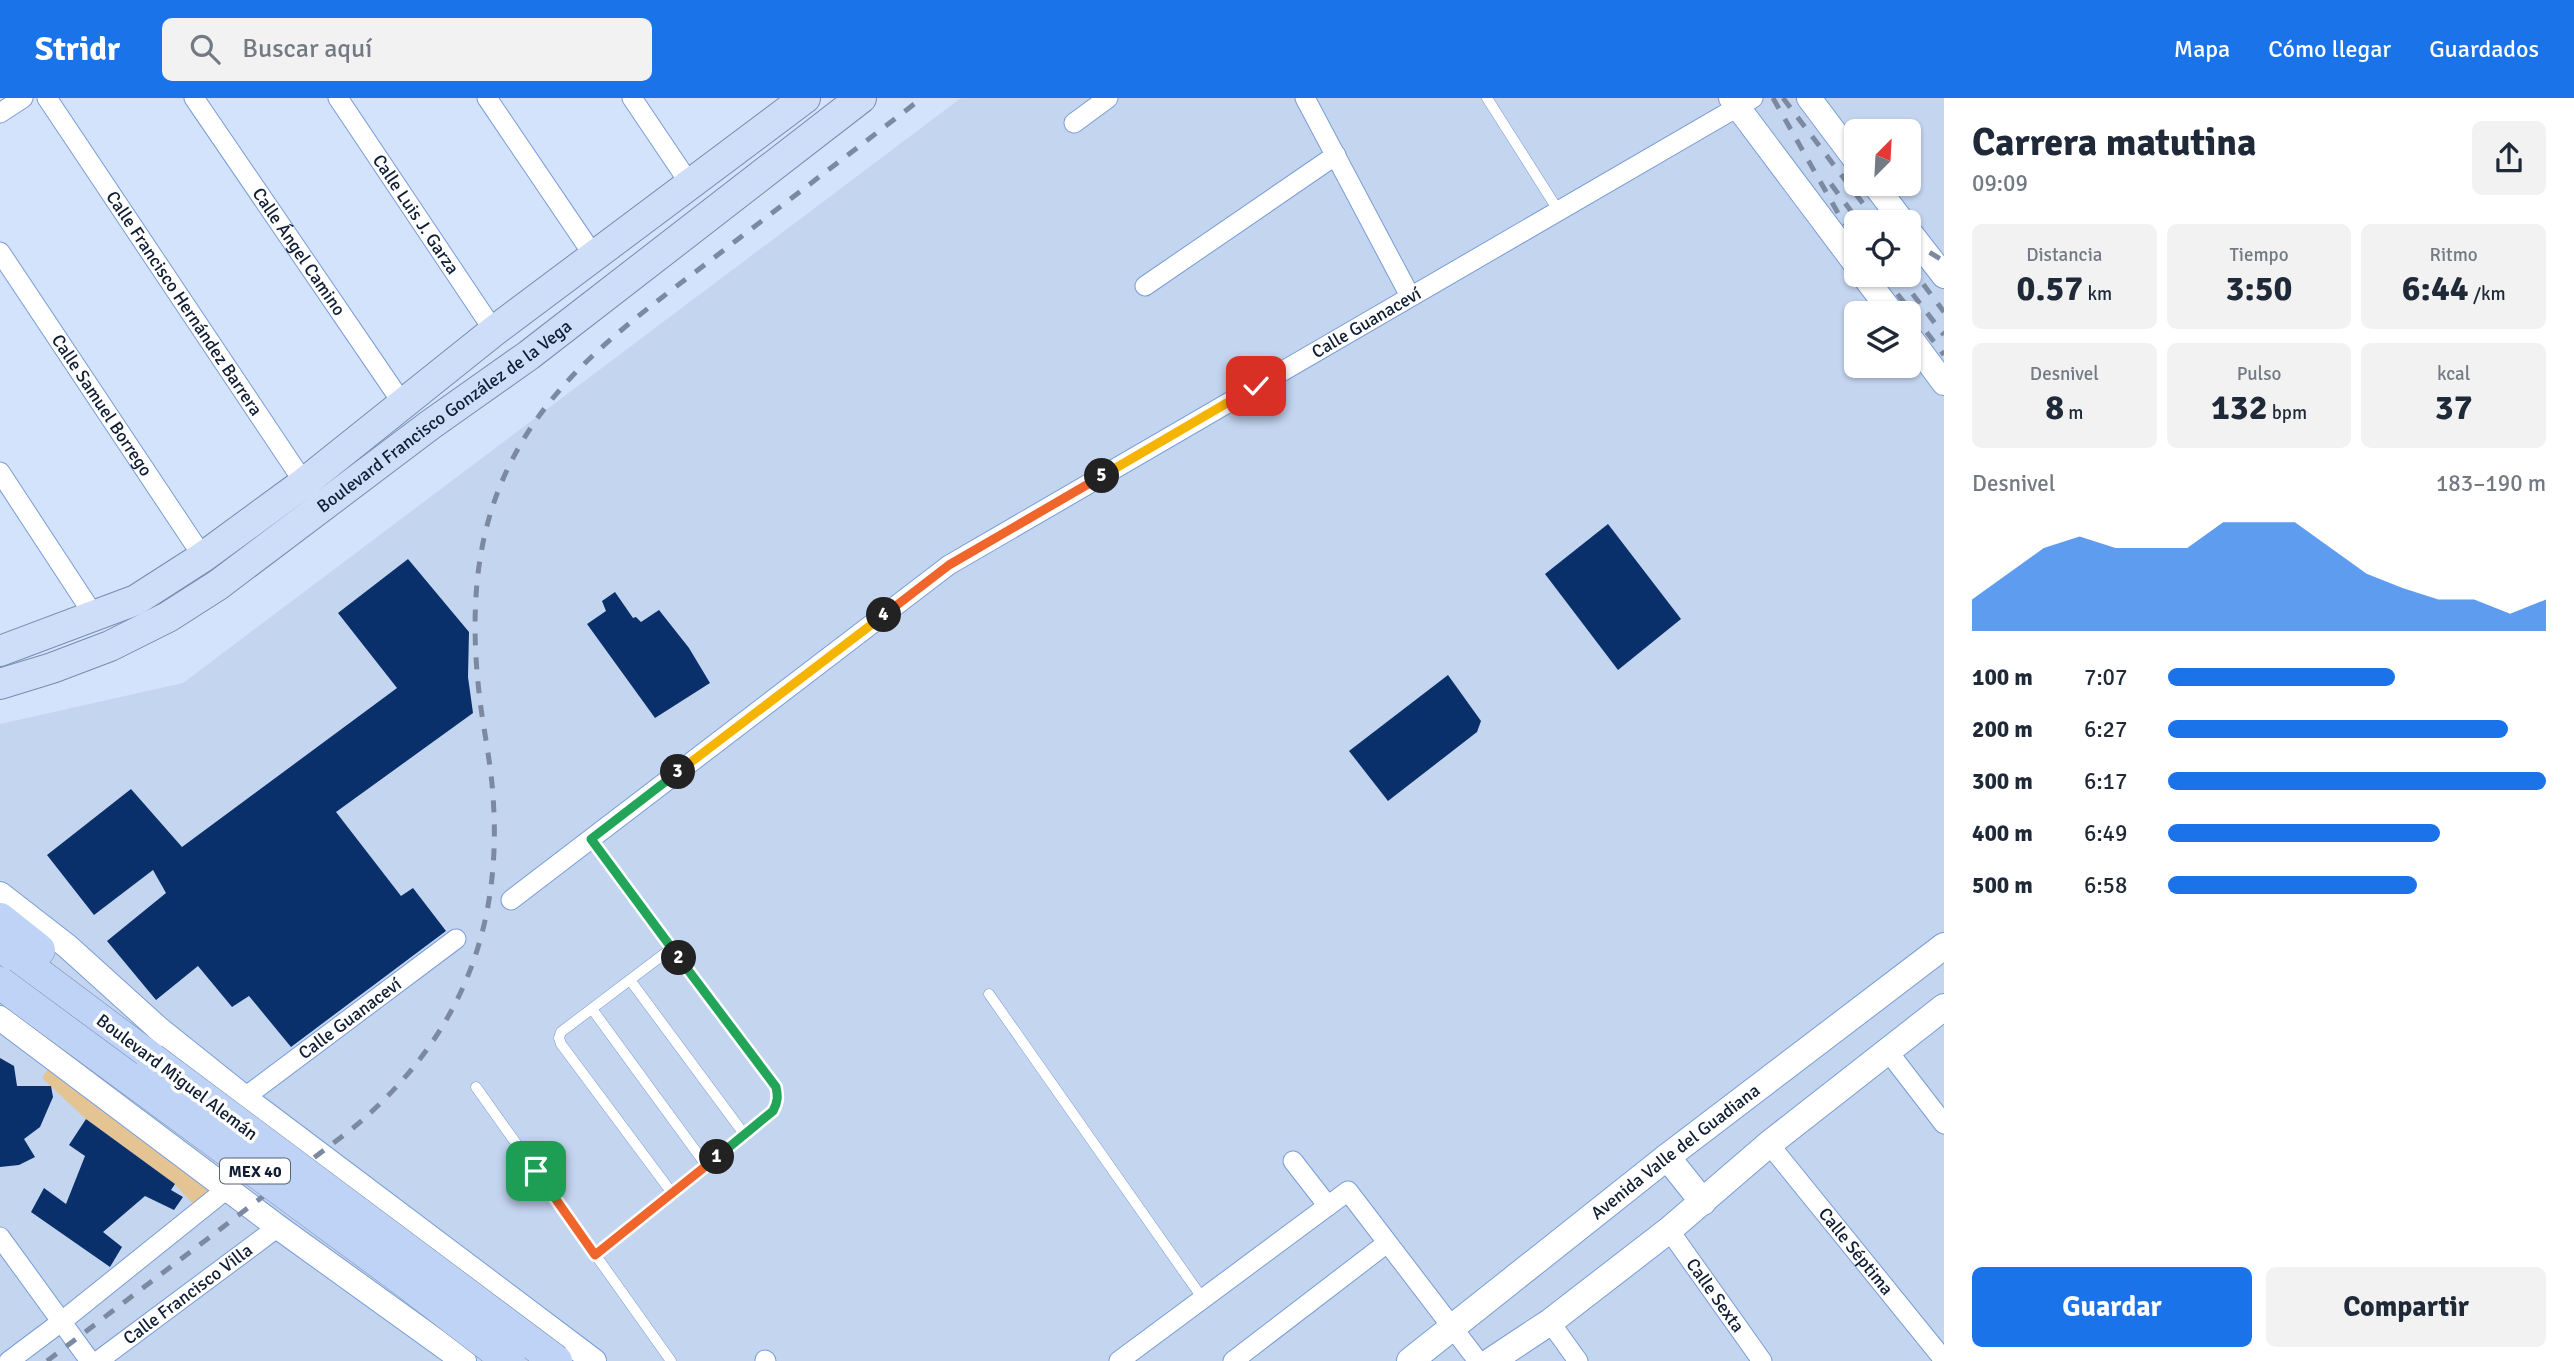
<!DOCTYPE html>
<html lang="es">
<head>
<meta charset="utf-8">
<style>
	:root { --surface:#fff; --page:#f2f2f3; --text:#1f2937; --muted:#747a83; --accent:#1a73e8 }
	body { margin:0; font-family:Signika,sans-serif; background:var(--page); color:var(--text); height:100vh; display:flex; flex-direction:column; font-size:26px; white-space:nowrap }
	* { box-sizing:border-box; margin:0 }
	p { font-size:23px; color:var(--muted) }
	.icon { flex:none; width:38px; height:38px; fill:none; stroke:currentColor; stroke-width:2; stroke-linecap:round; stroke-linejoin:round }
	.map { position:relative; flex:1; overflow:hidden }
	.drawer { display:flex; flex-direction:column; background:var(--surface); width:630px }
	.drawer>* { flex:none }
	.needle { width:46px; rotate:24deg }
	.controls { position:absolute; left:1844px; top:21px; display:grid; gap:14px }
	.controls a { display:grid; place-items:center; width:77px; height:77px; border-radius:10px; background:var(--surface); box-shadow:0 2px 5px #0004; font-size:35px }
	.pin { position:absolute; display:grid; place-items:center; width:60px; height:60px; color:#fff; margin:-30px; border-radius:14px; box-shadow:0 4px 10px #0006 }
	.km { position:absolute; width:35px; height:35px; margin:-18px; border-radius:50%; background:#222; color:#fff; font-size:19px; line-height:35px; text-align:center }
	.round { display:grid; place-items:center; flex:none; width:74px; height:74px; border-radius:10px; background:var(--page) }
	.head { display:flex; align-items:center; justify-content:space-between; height:119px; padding:0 28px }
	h1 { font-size:38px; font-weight:700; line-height:52px }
	.metrics { display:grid; grid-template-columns:repeat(3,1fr); gap:10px; height:119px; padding:7px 28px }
	.metrics div { display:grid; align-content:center; border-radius:10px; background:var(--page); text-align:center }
	.metrics b { font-size:35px; font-weight:700 }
	.metrics small { font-size:19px; font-weight:400 }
	.metrics p { font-size:19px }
	.chart { height:196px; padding:14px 28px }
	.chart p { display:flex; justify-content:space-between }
	.chart svg { width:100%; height:126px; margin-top:7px; fill:var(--accent); opacity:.7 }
	.cta { display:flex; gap:14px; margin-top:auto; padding:14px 28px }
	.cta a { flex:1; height:80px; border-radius:10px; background:var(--accent); color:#fff; font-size:28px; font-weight:700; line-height:80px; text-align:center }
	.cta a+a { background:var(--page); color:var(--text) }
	ul { padding:0 28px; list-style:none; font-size:23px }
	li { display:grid; grid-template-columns:112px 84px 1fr; align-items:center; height:52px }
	li i { height:18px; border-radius:9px; background:var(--accent) }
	header { display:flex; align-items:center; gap:42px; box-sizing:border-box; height:98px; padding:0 35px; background:var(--accent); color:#fff }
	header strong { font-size:33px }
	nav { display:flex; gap:38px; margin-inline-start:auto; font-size:24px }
	.search { width:490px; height:63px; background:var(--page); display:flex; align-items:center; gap:18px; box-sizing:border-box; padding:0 24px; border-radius:10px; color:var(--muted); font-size:26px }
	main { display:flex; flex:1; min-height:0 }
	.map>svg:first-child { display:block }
	.built { fill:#c4d5f0; fill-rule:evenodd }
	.green { fill:#e4c492 }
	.building { fill:#09306b }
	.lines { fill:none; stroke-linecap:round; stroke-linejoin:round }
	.service-casing { stroke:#799dd6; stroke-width:11 }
	.minor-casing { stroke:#799dd6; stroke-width:21 }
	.tertiary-casing { stroke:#799dd6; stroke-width:26 }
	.secondary-casing { stroke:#799dd6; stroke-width:28 }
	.primary-casing { stroke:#768cb0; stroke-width:32 }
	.trunk-casing { stroke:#768cb0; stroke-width:33 }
	.service { stroke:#fff; stroke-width:10 }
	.minor { stroke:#fff; stroke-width:19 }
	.tertiary { stroke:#fff; stroke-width:24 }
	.secondary { stroke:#fff; stroke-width:26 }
	.primary { stroke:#cedef8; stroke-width:30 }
	.trunk { stroke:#bed3f6; stroke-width:32 }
	.rail { stroke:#7b8aa1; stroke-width:5; stroke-dasharray:12 12; stroke-linecap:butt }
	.trunk-bridge-casing { stroke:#768cb0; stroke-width:33; stroke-linecap:butt }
	.trunk-bridge { stroke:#bed3f6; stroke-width:32 }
	.split-1-casing { stroke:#fff; stroke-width:14 }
	.split-2-casing { stroke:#fff; stroke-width:14 }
	.split-3-casing { stroke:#fff; stroke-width:14 }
	.split-4-casing { stroke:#fff; stroke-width:14 }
	.split-5-casing { stroke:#fff; stroke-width:14 }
	.split-6-casing { stroke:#fff; stroke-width:14 }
	.split-1 { stroke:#f0652b; stroke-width:9 }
	.split-2 { stroke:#22a559; stroke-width:9 }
	.split-3 { stroke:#22a559; stroke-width:9 }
	.split-4 { stroke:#f5b400; stroke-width:9 }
	.split-5 { stroke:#f0652b; stroke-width:9 }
	.split-6 { stroke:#f5b400; stroke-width:9 }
	.labels { text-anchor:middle; stroke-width:7; stroke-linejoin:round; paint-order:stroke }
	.shield { fill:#fff; stroke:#586271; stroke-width:2 }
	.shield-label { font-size:16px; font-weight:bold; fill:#101e34 }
	.street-label { font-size:18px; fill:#101e34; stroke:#fff }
</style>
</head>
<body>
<header>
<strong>Stridr</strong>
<div class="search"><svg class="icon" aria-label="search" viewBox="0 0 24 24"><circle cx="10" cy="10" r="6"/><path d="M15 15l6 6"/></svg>Buscar aquí</div>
<nav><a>Mapa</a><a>Cómo llegar</a><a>Guardados</a></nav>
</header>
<main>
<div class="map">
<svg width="1944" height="1263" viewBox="0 0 1944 1263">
	<rect width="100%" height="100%" fill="#d3e3fb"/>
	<path class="built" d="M961 0H1944V1263H0V626L183 585ZM1857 33H1909V86H1857ZM1857 124H1909V177H1857ZM1857 215H1909V268H1857Z"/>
	<path class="green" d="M54 962 221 1091 195 1108 175 1086 86 1021 42 980Z"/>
	<g class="building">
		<path d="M1608 426 1681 521 1618 572 1545 476Z"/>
		<path d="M408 461 469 534 468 579 473 615 336 714 401 798 413 790 446 833 291 949 249 898 232 909 198 868 156 902 107 843 166 795 153 772 94 817 47 757 131 691 182 749 397 590 338 515Z"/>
		<path d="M615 494 633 520 636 519 641 524 659 512 689 550 710 585 655 620 587 526 606 513 602 503Z"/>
		<path d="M1448 577 1481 623 1477 634 1388 703 1349 653Z"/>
		<path d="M0 960 14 968 17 988H51L53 999 40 1029 24 1041 35 1059 19 1067 0 1069Z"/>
		<path d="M86 1021 175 1086 171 1092 183 1099 174 1112 145 1098 103 1134 122 1149 110 1169 31 1114 44 1090 66 1106 85 1058 69 1047Z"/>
	</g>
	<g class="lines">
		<defs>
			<g id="service">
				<path d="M1487 0 1558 112"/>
				<path d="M591 741 776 989C778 998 778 1005 773 1013L595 1156"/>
				<path d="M630 882 744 1036"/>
				<path d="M989 896 1203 1201"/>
				<path d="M592 911 706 1067"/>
				<path d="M476 989 671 1263"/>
				<path d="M672 1095 561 946 559 940 561 934 672 850"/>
			</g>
			<g id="minor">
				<path id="s1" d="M47 0 309 392"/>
				<path id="s2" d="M194 0 403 306"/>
				<path id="s3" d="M338 0 494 233"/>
				<path d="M487 0 594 158"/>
				<path d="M632 0 690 86"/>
				<path d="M1305 0 1410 198"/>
				<path d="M0 15 23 0"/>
				<path d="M1074 25 1108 0"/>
				<path id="s4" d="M0 154 203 459"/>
				<path d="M1145 188 1336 57"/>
				<path d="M0 374 95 519"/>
				<path id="s5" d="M511 802 949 467 1753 0"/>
				<path d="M1887 952 1944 1026"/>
				<path id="s6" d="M245 999 456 841"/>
				<path id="s7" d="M1769 1046 1944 1262"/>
				<path d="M1293 1063 1328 1108"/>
				<path id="s8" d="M1669 1132 1762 1263"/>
				<path d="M0 1139 90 1263"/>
				<path d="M1550 1224 1578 1263"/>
				<path d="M765 1262 766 1263"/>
				<path d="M9 1263 61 1224 228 1090"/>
				<path id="s9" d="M98 1263 278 1129"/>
				<path d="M1119 1263 1348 1093 1478 1263"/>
				<path d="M1233 1263 1387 1145"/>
			</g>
			<g id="tertiary">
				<path d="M1731 0 1857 168"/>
				<path d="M1809 0 1857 64"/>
				<path d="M1874 86 1903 124"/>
				<path d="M1909 133 1944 178"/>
				<path d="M1863 177 1892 215"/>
				<path d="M1909 238 1944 285"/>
				<path d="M0 796 67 848 160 932 254 1007 594 1263"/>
				<path d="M0 920 278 1129 464 1263"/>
			</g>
			<g id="secondary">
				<path d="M1667 1059 1703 1104"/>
				<path id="s10" d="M1410 1263 1667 1059 1944 848"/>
				<path d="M1491 1263 1550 1224 1669 1132 1769 1046 1944 909"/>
			</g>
			<g id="primary">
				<path d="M0 553 136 502 203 459 304 385 494 233 805 0"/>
				<path id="s11" d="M0 586 52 570 110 548 168 519 218 487 430 327 529 257 861 0"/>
			</g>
			<g id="trunk">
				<path d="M0 821 39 852"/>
				<path d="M0 847 152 961"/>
			</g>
		</defs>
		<use href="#service" class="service-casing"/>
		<use href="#minor" class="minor-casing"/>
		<use href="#tertiary" class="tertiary-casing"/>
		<use href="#secondary" class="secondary-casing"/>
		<use href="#primary" class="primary-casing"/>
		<use href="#trunk" class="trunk-casing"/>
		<use href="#service" class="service"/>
		<use href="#minor" class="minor"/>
		<use href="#tertiary" class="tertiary"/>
		<use href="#secondary" class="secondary"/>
		<use href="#primary" class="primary"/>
		<use href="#trunk" class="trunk"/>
		<g class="rail">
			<path d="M1773 0 1838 115 1857 142"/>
			<path d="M1783 0 1877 124"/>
			<path d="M1831 86 1859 124"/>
			<path d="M1909 142 1944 163"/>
			<path d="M1909 167 1944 214"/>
			<path d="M1883 177 1944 257"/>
			<path d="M1898 177 1944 237"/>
			<path d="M47 1263 353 1030C458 942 503 834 493 698 491 666 484 634 480 603 470 521 473 440 510 366 556 272 644 214 724 152 790 101 856 51 922 0"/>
		</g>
		<defs>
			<g id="trunk-bridge">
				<path d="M0 885 406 1184 509 1263"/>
				<path d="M152 961 556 1263"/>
			</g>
		</defs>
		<use href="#trunk-bridge" class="trunk-bridge-casing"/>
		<use href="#trunk-bridge" class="trunk-bridge"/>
	</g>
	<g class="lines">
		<defs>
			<path id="split-1" d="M536 1073 595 1157 717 1059"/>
			<path id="split-2" d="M679 860 776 989C778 998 778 1004 773 1013L717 1059"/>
			<path id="split-3" d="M678 674 591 741 679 860"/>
			<path id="split-4" d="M678 674 884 517"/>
			<path id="split-5" d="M884 517 949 467 1102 378"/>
			<path id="split-6" d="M1102 378 1256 288"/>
		</defs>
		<use href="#split-1" class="split-1-casing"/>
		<use href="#split-2" class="split-2-casing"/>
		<use href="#split-3" class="split-3-casing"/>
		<use href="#split-4" class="split-4-casing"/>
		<use href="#split-5" class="split-5-casing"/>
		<use href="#split-6" class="split-6-casing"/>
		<use href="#split-1" class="split-1"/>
		<use href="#split-2" class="split-2"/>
		<use href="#split-3" class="split-3"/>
		<use href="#split-4" class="split-4"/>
		<use href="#split-5" class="split-5"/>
		<use href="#split-6" class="split-6"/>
	</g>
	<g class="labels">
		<rect class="shield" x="220" y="1060.5" width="70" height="25" rx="5"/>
		<g class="shield-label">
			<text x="255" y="1079">MEX 40</text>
		</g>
		<g class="street-label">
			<text dy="6" stroke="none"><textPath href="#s3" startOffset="140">Calle Luis J. Garza</textPath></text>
			<text dy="6" stroke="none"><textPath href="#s2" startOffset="186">Calle Ángel Camino</textPath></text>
			<text dy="6" stroke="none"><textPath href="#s1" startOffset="247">Calle Francisco Hernández Barrera</textPath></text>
			<text dy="6" stroke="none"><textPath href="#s5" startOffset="1034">Calle Guanaceví</textPath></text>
			<text dy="6" stroke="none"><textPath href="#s4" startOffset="184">Calle Samuel Borrego</textPath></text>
			<text dy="6" stroke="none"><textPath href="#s11" startOffset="523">Boulevard Francisco González de la Vega</textPath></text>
			<text dy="6" stroke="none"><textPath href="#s6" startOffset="131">Calle Guanaceví</textPath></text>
			<text transform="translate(177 979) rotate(37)" y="6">Boulevard Miguel Alemán</text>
			<text dy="6" stroke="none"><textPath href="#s10" startOffset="338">Avenida Valle del Guadiana</textPath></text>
			<text dy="6" stroke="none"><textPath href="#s7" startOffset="138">Calle Séptima</textPath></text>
			<text dy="6" stroke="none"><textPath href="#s9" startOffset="112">Calle Francisco Villa</textPath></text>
			<text dy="6" stroke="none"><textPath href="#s8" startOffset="80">Calle Sexta</textPath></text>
		</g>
	</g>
</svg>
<div class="controls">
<a><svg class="needle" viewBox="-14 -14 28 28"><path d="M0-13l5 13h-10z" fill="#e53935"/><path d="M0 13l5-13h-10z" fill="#747a83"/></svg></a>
<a><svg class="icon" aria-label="locate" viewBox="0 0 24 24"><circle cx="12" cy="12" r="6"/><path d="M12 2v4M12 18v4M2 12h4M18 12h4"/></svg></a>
<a><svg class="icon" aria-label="layers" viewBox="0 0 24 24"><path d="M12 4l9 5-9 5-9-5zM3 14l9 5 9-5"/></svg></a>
</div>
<div class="pin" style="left:536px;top:1073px;background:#1e9e55"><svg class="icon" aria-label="arrive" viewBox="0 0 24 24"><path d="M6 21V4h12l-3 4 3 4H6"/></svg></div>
<div class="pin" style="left:1256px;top:288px;background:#d93025"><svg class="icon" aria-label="check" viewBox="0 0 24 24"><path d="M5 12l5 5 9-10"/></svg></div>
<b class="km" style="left:717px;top:1059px">1</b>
<b class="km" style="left:679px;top:860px">2</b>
<b class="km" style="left:678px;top:674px">3</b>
<b class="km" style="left:884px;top:517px">4</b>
<b class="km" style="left:1102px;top:378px">5</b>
</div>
<section class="drawer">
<div class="head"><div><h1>Carrera matutina</h1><p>09:09</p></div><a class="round"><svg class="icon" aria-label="share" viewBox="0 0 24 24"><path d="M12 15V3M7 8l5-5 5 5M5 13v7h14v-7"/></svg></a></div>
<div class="metrics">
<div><p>Distancia</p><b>0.57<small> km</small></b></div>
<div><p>Tiempo</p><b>3:50</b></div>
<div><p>Ritmo</p><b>6:44<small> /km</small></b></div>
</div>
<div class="metrics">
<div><p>Desnivel</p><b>8<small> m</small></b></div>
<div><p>Pulso</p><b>132<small> bpm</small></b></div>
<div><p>kcal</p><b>37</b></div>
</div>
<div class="chart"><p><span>Desnivel</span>183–190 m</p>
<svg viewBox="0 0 160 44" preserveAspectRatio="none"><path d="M0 44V33L10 24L20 15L30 11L40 15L50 15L60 15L70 6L80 6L90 6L100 15L110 24L120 29L130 33L140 33L150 38L160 33V44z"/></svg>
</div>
<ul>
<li><b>100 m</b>7:07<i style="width:60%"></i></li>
<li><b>200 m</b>6:27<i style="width:90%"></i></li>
<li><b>300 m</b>6:17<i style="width:100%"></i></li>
<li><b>400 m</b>6:49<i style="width:72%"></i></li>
<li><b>500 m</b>6:58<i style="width:66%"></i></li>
</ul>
<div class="cta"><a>Guardar</a><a>Compartir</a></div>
</section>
</main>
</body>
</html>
